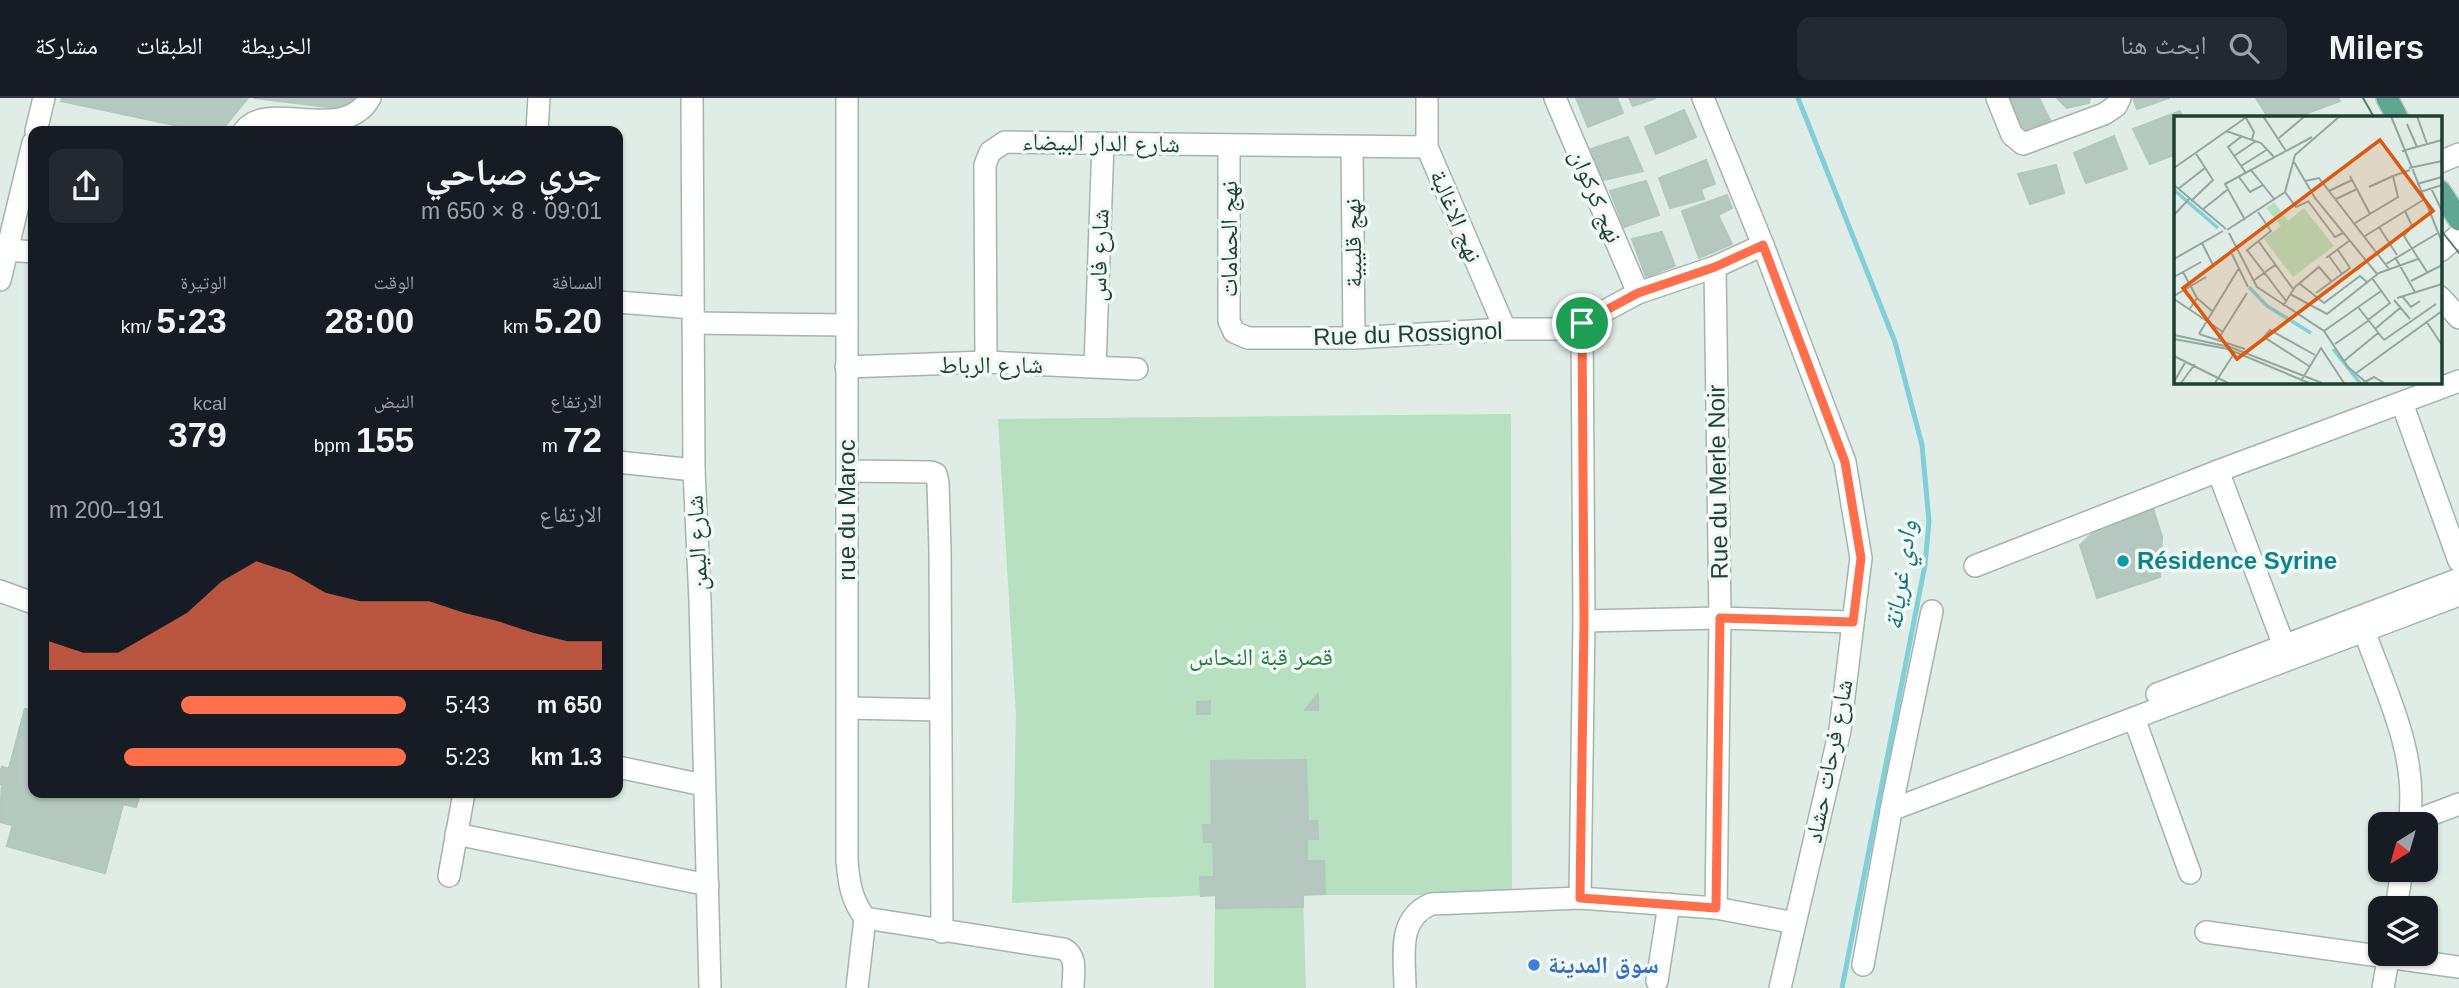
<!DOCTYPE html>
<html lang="ar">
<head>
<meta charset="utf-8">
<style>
	:root { --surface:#171b24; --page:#242831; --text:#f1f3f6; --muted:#9ea1a6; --line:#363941; --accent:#ff6f4c }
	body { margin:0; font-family:Helvetica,"Noto Naskh Arabic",sans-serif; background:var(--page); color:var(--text); direction:rtl; height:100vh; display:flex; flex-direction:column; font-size:26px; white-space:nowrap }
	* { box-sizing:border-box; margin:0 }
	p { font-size:23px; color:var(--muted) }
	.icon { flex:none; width:38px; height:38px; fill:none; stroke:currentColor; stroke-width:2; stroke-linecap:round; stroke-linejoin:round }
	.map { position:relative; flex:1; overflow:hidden; direction:ltr }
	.sheet { position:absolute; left:28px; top:28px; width:595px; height:672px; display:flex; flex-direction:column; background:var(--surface); border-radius:14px; box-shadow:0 2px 5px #0004; direction:rtl }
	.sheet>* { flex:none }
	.needle { width:46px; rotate:217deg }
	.fabs { position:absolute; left:2368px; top:714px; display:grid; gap:14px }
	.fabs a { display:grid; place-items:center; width:70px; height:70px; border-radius:14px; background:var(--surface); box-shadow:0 2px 5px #0004; font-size:35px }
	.pin { position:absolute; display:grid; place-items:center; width:60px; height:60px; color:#fff; margin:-30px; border:4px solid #fff; border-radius:50%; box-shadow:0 2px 7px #0007 }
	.round { display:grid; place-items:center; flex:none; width:74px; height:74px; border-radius:14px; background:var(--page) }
	.head { display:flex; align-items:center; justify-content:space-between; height:119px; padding:0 21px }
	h1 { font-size:38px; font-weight:700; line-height:52px }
	.stats { display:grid; grid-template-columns:repeat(3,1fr); gap:10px; height:119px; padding:7px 21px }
	.stats div { display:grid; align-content:center }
	.stats b { font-size:35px; font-weight:700 }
	.stats small { font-size:19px; font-weight:400 }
	.stats p { font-size:19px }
	.chart { height:196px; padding:14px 21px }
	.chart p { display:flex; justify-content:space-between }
	.chart svg { width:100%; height:126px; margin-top:7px; fill:var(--accent); opacity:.7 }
	ul { padding:0 21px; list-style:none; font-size:23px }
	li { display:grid; grid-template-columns:112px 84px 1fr; align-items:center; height:52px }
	li i { height:18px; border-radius:9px; background:var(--accent) }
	header { display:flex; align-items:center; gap:42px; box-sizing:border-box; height:98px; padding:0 35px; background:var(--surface); border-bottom:2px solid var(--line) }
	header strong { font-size:33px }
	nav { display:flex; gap:38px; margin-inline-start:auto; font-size:24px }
	.search { width:490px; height:63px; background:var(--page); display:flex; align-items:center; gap:18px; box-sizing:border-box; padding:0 24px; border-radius:14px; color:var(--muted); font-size:26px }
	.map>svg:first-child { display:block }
	.green { fill:#b6e0bf }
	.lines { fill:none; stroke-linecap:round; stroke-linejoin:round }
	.stream { stroke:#81cfd8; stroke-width:5 }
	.building { fill:#b5c8bf; stroke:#b2c7bd; stroke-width:2 }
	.minor-casing { stroke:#a2b5ad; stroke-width:24 }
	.major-casing { stroke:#c0c9c6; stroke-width:24 }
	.minor { stroke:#fff; stroke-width:21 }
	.major { stroke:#5fa791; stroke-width:21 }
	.tram { stroke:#597b70; stroke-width:2 }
	.route-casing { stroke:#fff; stroke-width:14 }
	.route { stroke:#ff6f4c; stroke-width:9 }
	.culture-dot { fill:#0f9aa8; stroke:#f1f9f4; stroke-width:2.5 }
	.shop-dot { fill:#3f7fe0; stroke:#f1f9f4; stroke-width:2.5 }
	.labels { text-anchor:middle; stroke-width:7; stroke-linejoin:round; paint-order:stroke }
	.street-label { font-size:24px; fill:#1f3f35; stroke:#f1f9f4 }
	.culture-label { font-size:24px; font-weight:bold; fill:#0d838f; stroke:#f1f9f4; text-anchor:start }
	.park-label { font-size:24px; fill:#247a41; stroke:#f1f9f4 }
	.shop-label { font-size:24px; font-weight:bold; fill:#366cbe; stroke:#f1f9f4; text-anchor:start }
	.water-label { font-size:26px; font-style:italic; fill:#127582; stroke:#f1f9f4 }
	.inset-river { fill:none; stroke:#81cfd8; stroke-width:3.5 }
	.inset-road { fill:none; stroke:#93a79f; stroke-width:2 }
	.view { fill:#de580e; fill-opacity:0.15; stroke:#de580e; stroke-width:3.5 }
	.inset-edge { fill:none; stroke:#1f3f35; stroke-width:3.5 }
</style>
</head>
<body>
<header>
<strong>Milers</strong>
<div class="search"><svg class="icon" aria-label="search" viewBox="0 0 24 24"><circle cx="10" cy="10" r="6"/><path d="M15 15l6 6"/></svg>ابحث هنا</div>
<nav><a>الخريطة</a><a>الطبقات</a><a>مشاركة</a></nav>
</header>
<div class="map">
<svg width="2459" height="890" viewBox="0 0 2459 890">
	<rect width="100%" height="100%" fill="#e0ede6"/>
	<path class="green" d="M1511 316 1512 797H1303L1306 890H1214L1215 797 1012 805 1016 617 998 321Z"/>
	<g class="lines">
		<path class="stream" d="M1798 0 1895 244 1922 347 1929 423 1925 467 1842 890"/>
	</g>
	<g class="building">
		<path d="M62 0H248L221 33H202L61 3Z"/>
		<path d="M254 0H354L351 12Z"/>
		<path d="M1576 0H1617L1623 15 1588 29Z"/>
		<path d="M1629 0H1656L1633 8Z"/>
		<path d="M2008 0H2039L2050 22 2023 33Z"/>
		<path d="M2090 0 2089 5 2067 10 2057 0Z"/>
		<path d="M2133 0H2169L2137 11Z"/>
		<path d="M2256 0H2338L2340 3 2297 19H2268Z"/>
		<path d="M1684 12 1696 39 1656 56 1645 29Z"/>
		<path d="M2180 13 2182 19H2176V56L2150 66 2133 31Z"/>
		<path d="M2114 38 2127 71 2086 85 2074 55Z"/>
		<path d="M1628 39 1643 73 1603 82 1591 51Z"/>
		<path d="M1706 62 1715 86 1701 91 1704 101 1670 110 1659 80Z"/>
		<path d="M2056 67 2064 95 2030 106 2018 76Z"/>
		<path d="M1646 83 1659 117 1624 129 1610 93Z"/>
		<path d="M1727 97 1732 110 1718 117 1732 146 1699 160 1682 113Z"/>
		<path d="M1662 134 1675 168 1646 179 1632 141Z"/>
		<path d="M2151 404 2162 439 2160 479 2097 500 2080 447 2102 426Z"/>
		<path d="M1318 596V612H1305Z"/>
		<path d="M1210 603V616H1197V604Z"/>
		<path d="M25 611 33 613V695H38L34 710 87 725 96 695H140L136 709 123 706 105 775 7 748 13 727 0 724 2 686H0V675L2 669 9 671Z"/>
		<path d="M25 611 33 613V695H140L136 709 123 706 105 775 7 748 13 727 0 724 2 686H0V675L2 669 9 671Z"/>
		<path d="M1306 662 1308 723H1317L1318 741H1307V763H1324L1325 796 1303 797V809L1216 810V797L1201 798 1200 779H1214L1213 744H1204L1203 727H1212L1211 663Z"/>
	</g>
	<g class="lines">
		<defs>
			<g id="minor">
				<path d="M692 0 694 372 700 503 710 890"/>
				<path d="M847 0V763C849 785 851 801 865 820"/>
				<path d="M1427 0V49L1505 231"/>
				<path d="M1555 0 1638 195"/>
				<path d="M1703 0 1763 147 1845 364 1861 460 1840 632 1780 890"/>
				<path d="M1997 0 2012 37 2023 46 2104 16 2116 8 2120 0"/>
				<path d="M36 33 44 0"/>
				<path d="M244 33C267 0 343 47 370 0"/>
				<path d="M537 33 539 0"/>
				<path d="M1229 47V223L1234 234 1248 240H1354L1505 231H1556L1582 225 1638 195 1715 169 1763 147"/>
				<path d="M1352 49 1354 240"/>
				<path d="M2440 64 2459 56"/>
				<path d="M8 152 33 154"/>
				<path d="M2440 153 2459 137"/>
				<path d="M1715 169 1720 520 1716 810"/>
				<path d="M0 182 33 45"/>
				<path d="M2440 199 2459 220"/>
				<path d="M618 204 693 210"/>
				<path d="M693 225 847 227"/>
				<path d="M986 264 985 67 990 54 1005 44 1427 49"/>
				<path d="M1095 268 1103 45"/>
				<path d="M846 269 986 264 1137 271"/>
				<path d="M2402 305 2459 463"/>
				<path d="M618 364 694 372"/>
				<path d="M848 373 931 374 936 376 938 385 940 452 942 834"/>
				<path d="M2218 373 2289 561"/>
				<path d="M1975 468 2218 373 2459 283"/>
				<path d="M0 493 33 505"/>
				<path d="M2360 521C2382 587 2420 654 2409 725L2459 706"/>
				<path d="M1584 523 1720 520 1853 524"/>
				<path d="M2157 596 2459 481"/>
				<path d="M848 610 940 612"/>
				<path d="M2134 620 2190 775"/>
				<path d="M618 669 703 687"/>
				<path d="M1891 712 2459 497"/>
				<path d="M456 736 708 787"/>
				<path d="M449 778 464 695"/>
				<path d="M1580 800 1584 523 1582 225"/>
				<path d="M2396 810 2402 772"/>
				<path d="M865 820 1064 851C1078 859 1073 875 1073 890"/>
				<path d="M2206 834 2459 869"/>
				<path d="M1863 867 1894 697 1932 513"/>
				<path d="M1657 883 1669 806"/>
				<path d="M857 890 865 820"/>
				<path d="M1405 890C1405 859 1396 821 1431 806L1580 800 1716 810 1795 825"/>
				<path d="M2383 890 2389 856"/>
			</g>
			<g id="major">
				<path d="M2387 0 2397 19"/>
				<path d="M2440 93 2459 122"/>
			</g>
		</defs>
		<use href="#minor" class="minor-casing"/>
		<use href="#major" class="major-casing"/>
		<use href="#minor" class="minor"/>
		<use href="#major" class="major"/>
		<g class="tram">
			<path d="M2363 0 2374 19"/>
			<path d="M2440 131 2459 155"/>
		</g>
	</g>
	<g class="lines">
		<defs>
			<path id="route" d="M1763 147 1845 364 1861 460 1853 524 1720 520 1716 810 1580 800 1584 523 1582 225 1638 195 1715 169Z"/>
		</defs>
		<use href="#route" class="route-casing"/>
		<use href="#route" class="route"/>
	</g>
	<circle class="culture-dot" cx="2123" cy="463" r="7"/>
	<circle class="shop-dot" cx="1534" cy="867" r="7"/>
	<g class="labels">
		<g class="street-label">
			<text transform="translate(1101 45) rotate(1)" y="8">شارع الدار البيضاء</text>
			<text transform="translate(1596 98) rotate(67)" y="8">نهج كركوان</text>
			<text transform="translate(1456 118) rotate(67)" y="8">نهج الاغالبة</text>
			<text transform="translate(1229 141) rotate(-90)" y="8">نهج الحمامات</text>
			<text transform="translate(1353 145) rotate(-91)" y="8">نهج قليبية</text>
			<text transform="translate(1099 157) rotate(-88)" y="8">شارع فاس</text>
			<text transform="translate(1408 236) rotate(-2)" y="8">Rue du Rossignol</text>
			<text x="991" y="275">شارع الرباط</text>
			<text transform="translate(1718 384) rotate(-91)" y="8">Rue du Merle Noir</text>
			<text transform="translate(847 412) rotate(-90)" y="8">rue du Maroc</text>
			<text transform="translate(697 445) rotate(-93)" y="8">شارع اليمن</text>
			<text transform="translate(1829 663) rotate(-79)" y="8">شارع فرحات حشاد</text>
		</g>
		<g class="culture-label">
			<text x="2137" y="471">Résidence Syrine</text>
		</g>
		<g class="park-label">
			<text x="1261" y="567">قصر قبة النحاس</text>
		</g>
		<g class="shop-label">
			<text x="1548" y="875">سوق المدينة</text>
		</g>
		<g class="water-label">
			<text transform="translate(1900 477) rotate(-82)" y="9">وادي غريانة</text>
		</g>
	</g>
	<g transform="translate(2174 18)">
		<rect width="268" height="268" fill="#e0ede6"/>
		<path d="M100 86 114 105 130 92 160 130 119 161 90 123 107 110 92 92Z" fill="#b6e0bf"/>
		<path class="inset-river" d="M0 74 44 112M75 171 93 190 137 217M159 233 186 267"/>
		<path class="inset-road" d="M89 0 112 35M217 0 268 126M243 0 253 28M72 2 80 16 78 23M233 8 243 31M52 15 87 27 100 41M68 20 54 31 72 57M105 22 131 0M228 35 268 24M60 40 82 25M120 46 141 82 203 158M67 50 94 33M0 52 74 0M235 52 268 45M77 54 101 84M176 60 196 98M65 61 76 76 89 69M131 65 145 62 215 153M243 68 268 61M0 69 52 113M195 71 219 60M257 72 268 95M4 73 31 52M155 75 178 64M111 76 122 91 135 85M246 76 268 69M162 83 183 73M17 85 39 64 21 36M134 85 161 121 169 117M28 94 53 74M231 95 238 110 230 120 253 156M0 99 15 83M71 104 51 68 138 21M181 107 224 81 219 60 236 54M205 111 223 139M53 114 111 76 121 39 166 0M55 117 83 171 150 215 174 251 193 267M191 120 249 84M85 126 119 173M28 127 39 149M73 134 112 185M72 135 97 115 84 96M58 138 74 171M155 140 168 158M221 141 241 176M152 142 175 125M0 143 49 115M212 148 264 117M9 156 23 182M0 161 27 146M79 165 101 149M237 165 268 149M125 167 150 187 186 160 194 167M142 177 176 152 164 134M116 178 153 198 205 157 244 143M0 180 32 161M228 180 237 191 246 185M223 182 268 168M0 183 49 216M220 184 236 203M109 190 121 171 145 151 158 166M184 191 210 224M15 194 23 182 39 196M194 204 216 187 198 162M252 205 268 229M201 213 226 192M150 215 207 175M25 218 65 152M25 218 71 233M0 219 56 231 148 267M0 223 54 233 135 267M210 224 262 188M43 225 73 177M161 228 194 205M0 240 54 267M170 245 204 217M135 250 90 221 96 214 141 239M181 258 268 195M127 265 147 232 170 267M0 266 12 245M7 267 21 248M41 267 61 236M189 267 200 261 210 267"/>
		<path class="view" d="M206 24 259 95 63 243 9 172Z"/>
		<rect width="268" height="268" class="inset-edge"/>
	</g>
</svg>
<div class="fabs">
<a><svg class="needle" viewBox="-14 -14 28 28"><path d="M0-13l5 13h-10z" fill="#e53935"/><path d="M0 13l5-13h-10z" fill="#9ea1a6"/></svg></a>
<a><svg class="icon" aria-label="layers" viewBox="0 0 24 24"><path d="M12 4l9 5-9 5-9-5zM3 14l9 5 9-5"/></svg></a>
</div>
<div class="pin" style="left:1582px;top:225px;background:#1e9e55"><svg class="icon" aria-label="arrive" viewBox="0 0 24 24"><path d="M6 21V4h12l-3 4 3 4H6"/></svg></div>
<section class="sheet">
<div class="head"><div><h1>جري صباحي</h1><p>09:01 · 8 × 650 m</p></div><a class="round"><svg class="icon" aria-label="share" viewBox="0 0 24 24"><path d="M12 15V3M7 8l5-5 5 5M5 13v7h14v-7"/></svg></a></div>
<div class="stats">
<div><p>المسافة</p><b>5.20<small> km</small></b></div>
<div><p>الوقت</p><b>28:00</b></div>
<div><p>الوتيرة</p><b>5:23<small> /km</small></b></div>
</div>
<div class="stats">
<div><p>الارتفاع</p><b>72<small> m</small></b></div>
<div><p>النبض</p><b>155<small> bpm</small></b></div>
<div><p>kcal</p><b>379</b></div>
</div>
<div class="chart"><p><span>الارتفاع</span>191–200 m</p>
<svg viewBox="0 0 160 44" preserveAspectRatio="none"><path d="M0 44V34L10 38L20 38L30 31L40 24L50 13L60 6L70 10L80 17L90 20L100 20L110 20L120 24L130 27L140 31L150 34L160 34V44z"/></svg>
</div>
<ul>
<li><b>650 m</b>5:43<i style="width:63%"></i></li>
<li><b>1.3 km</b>5:23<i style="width:79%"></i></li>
</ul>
</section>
</div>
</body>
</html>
